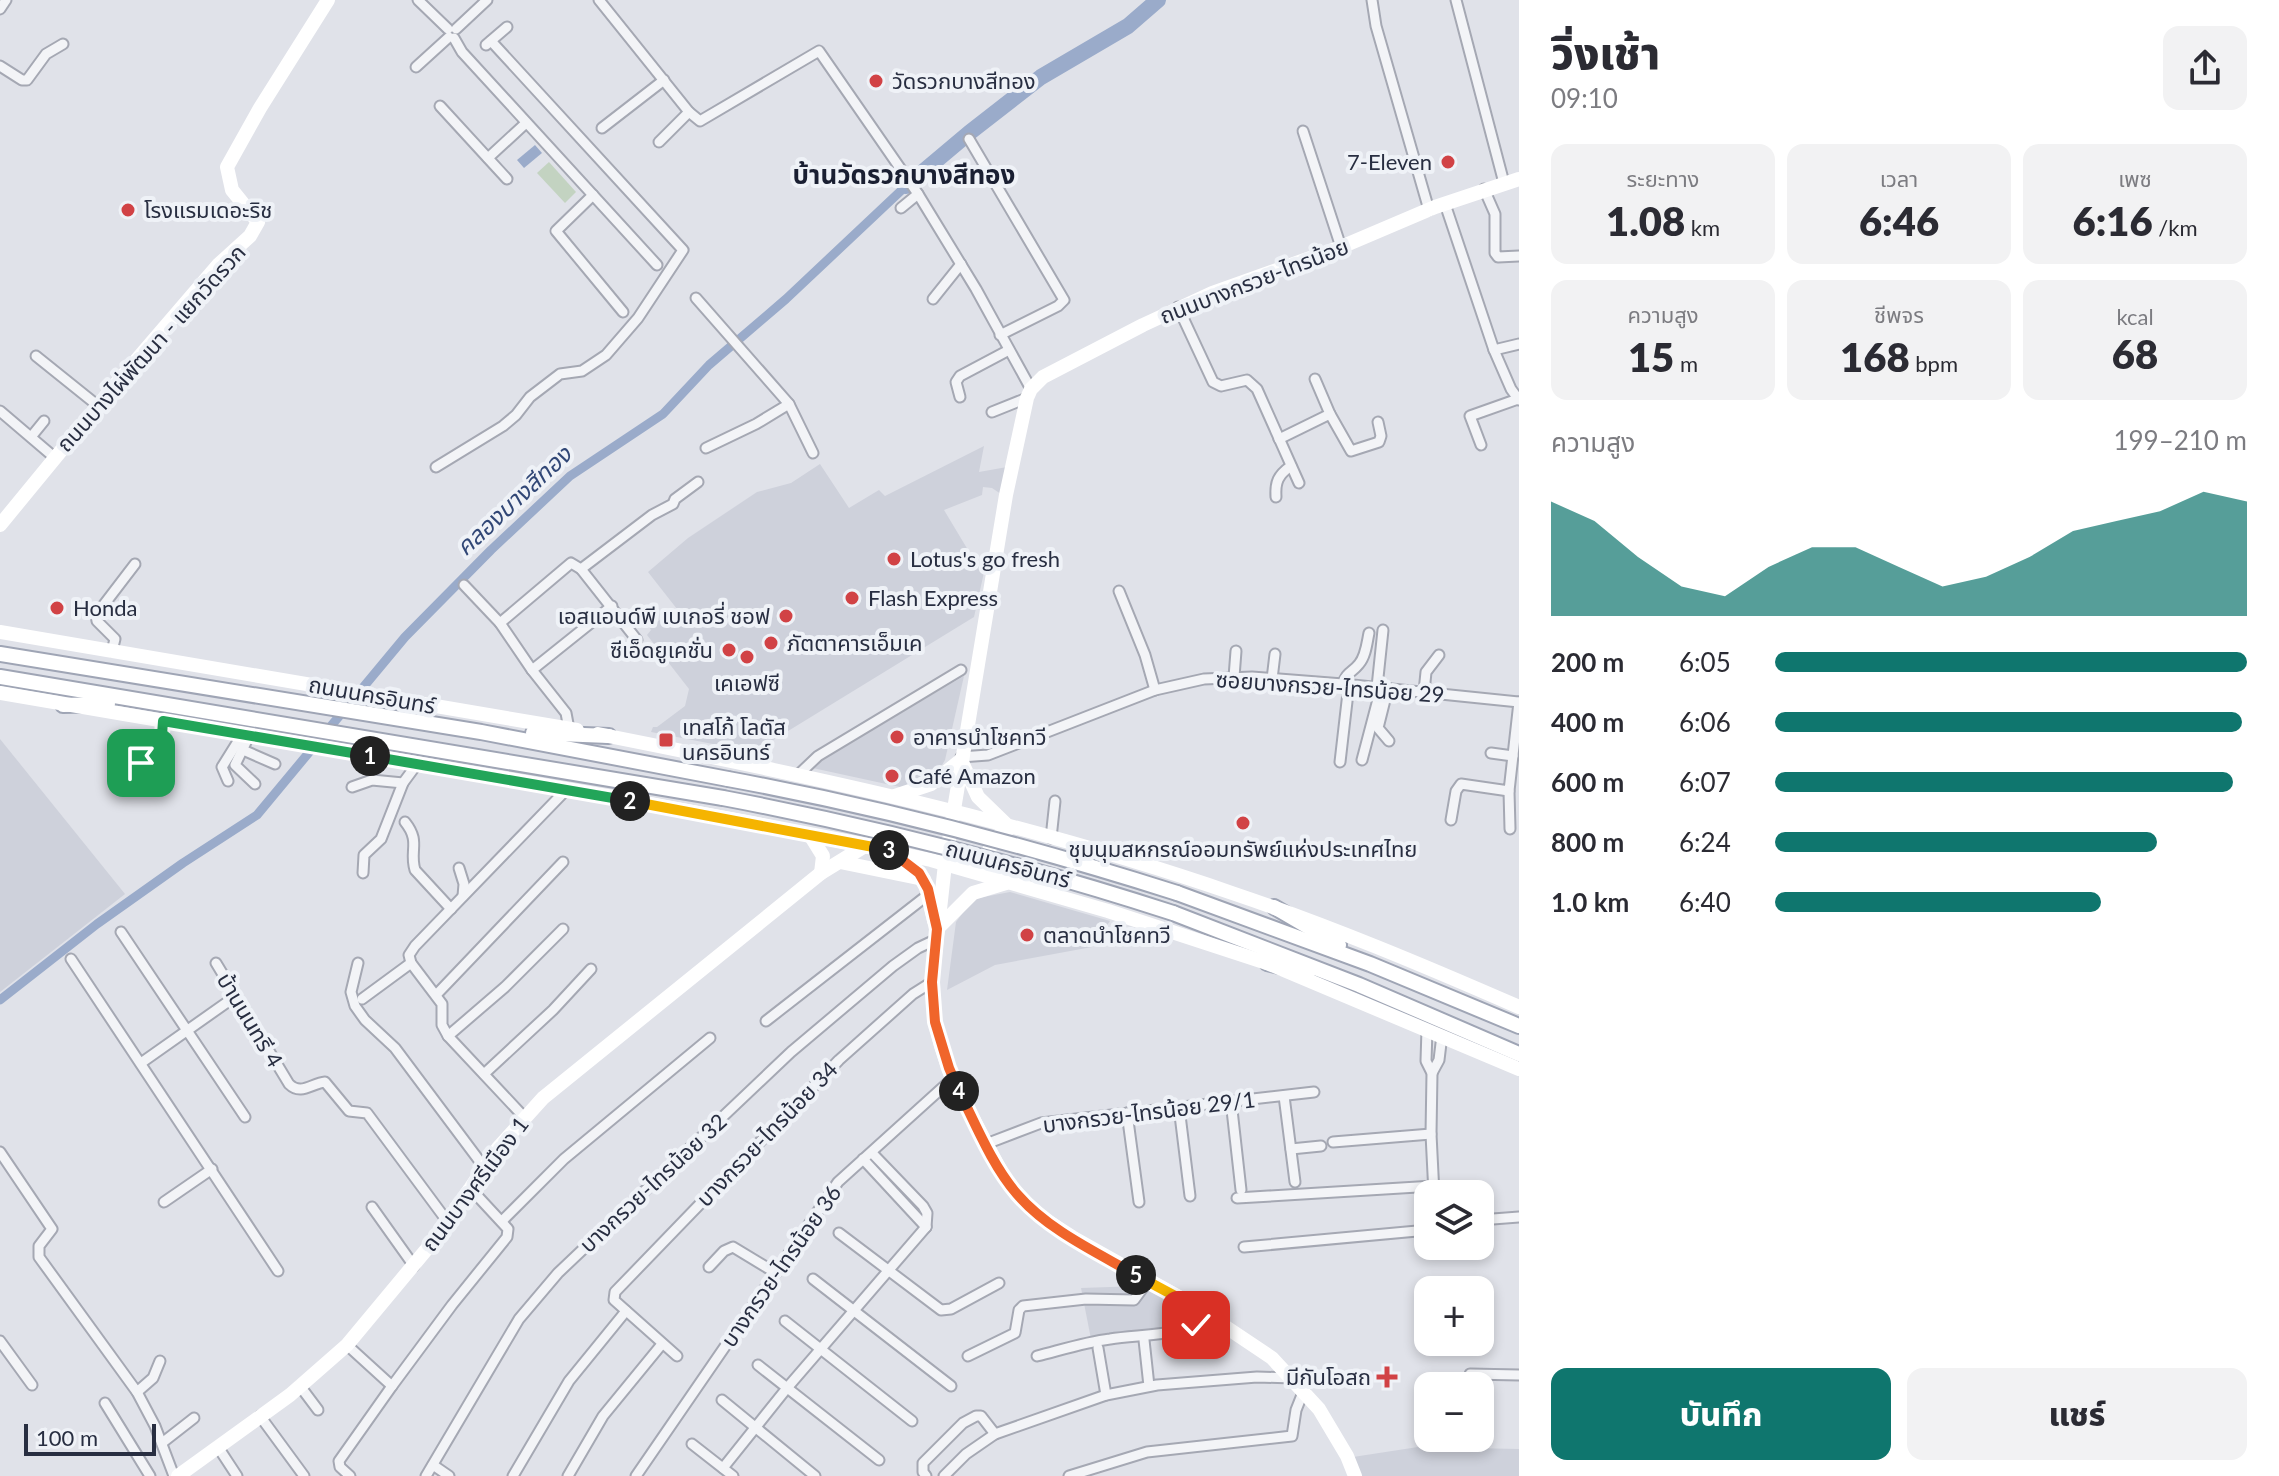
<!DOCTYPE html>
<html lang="th">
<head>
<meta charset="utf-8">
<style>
	:root { --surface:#fff; --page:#f2f2f3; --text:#2b2b33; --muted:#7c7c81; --accent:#0f766e }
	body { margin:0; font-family:Lato,"Noto Sans Thai",sans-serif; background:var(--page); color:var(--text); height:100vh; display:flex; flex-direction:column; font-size:30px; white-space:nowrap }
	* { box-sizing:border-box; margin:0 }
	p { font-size:26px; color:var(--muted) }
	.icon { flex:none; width:44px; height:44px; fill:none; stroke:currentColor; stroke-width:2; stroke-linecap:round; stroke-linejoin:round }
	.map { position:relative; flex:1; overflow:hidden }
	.details { display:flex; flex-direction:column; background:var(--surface); width:760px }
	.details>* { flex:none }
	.controls { position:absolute; left:1414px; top:1180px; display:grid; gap:16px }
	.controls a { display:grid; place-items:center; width:80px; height:80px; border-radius:16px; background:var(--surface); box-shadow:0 4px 12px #0003; font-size:40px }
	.scale { position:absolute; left:24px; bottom:20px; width:132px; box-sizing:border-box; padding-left:8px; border:4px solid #282e41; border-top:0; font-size:22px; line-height:28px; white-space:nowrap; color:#282e41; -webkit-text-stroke:6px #eff2f7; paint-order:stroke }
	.pin { position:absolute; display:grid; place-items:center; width:68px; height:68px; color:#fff; margin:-34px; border-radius:16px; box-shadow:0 4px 12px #0006 }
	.km { position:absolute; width:40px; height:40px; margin:-20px; border-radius:50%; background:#222; color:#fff; font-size:22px; line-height:40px; text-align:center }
	.round { display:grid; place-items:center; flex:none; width:84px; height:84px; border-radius:16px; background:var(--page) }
	.headline { display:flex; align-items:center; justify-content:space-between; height:136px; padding:0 32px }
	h1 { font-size:44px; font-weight:800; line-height:60px }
	.figures { display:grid; grid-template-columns:repeat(3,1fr); gap:12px; height:136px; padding:8px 32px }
	.figures div { display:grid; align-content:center; border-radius:16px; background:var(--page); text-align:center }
	.figures b { font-size:40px; font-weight:800 }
	.figures small { font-size:22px; font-weight:400 }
	.figures p { font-size:22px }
	.chart { height:224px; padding:16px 32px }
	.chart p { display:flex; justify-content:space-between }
	.chart svg { width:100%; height:144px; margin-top:8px; fill:var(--accent); opacity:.7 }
	.primary-button { display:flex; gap:16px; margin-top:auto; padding:16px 32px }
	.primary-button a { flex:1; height:92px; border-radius:16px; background:var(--accent); color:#fff; font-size:32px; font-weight:800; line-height:92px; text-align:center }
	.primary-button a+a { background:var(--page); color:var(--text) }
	ul { padding:0 32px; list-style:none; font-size:26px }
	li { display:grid; grid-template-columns:128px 96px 1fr; align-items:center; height:60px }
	li i { height:20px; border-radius:10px; background:var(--accent) }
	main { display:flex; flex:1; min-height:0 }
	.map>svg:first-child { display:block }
	.built { fill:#ced1db }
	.green { fill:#c3d3c1 }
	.water { fill:#9aabca }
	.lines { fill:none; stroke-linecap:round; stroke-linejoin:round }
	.canal { stroke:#9aabca; stroke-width:9 }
	.river { stroke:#9aabca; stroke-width:16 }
	.street-casing { stroke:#a5a8b3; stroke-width:13 }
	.primary-casing { stroke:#9fa5b5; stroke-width:18 }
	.street { stroke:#f3f4f7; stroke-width:9 }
	.secondary { stroke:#fff; stroke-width:14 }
	.primary { stroke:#fff; stroke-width:14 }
	.primary-bridge-casing { stroke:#9fa5b5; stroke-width:18; stroke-linecap:butt }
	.primary-bridge { stroke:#fff; stroke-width:14 }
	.split-1-casing { stroke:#fff; stroke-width:16 }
	.split-2-casing { stroke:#fff; stroke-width:16 }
	.split-3-casing { stroke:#fff; stroke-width:16 }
	.split-4-casing { stroke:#fff; stroke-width:16 }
	.split-5-casing { stroke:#fff; stroke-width:16 }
	.split-6-casing { stroke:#fff; stroke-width:16 }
	.split-1 { stroke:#22a559; stroke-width:10 }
	.split-2 { stroke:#22a559; stroke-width:10 }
	.split-3 { stroke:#f5b400; stroke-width:10 }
	.split-4 { stroke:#f0652b; stroke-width:10 }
	.split-5 { stroke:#f0652b; stroke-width:10 }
	.split-6 { stroke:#f5b400; stroke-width:10 }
	.poi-dot { fill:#d14245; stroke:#eff2f7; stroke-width:3 }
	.labels { text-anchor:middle; stroke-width:8; stroke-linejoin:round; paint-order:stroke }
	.poi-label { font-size:22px; fill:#282e41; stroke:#eff2f7; text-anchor:start }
	.street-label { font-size:22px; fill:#282e41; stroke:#eff2f7 }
	.water-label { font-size:24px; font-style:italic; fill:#314776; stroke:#eff2f7 }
	.quarter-label { font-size:26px; font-weight:bold; fill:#1a1f32; stroke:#eff2f7 }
</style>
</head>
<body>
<main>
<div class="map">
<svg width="1519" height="1476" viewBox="0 0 1519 1476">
	<rect width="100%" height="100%" fill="#e0e2e9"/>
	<g class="built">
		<path d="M984 446 979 472 1007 467 1001 494 992 488 983 487 982 495 944 510 977 565 985 568 974 617 754 752 651 732 653 727H657L685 706 689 689 647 635 651 630 649 627 677 609 648 572 688 538 757 492 791 483 820 464 849 508 879 490 885 496Z"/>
		<path d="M964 676 945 760 938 772 914 786 900 787 808 767Z"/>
		<path d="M0 739 125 894 0 992Z"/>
		<path d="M1010 892 1110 921 1092 947 995 965 947 990 956 922 973 899Z"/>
		<path d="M1139 1286 1194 1315 1186 1326 1091 1339 1081 1288Z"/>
		<path d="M1470 1439 1472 1448 1519 1449V1476H1361L1353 1457Z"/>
	</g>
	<path class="green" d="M549 162 576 192 565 203 537 173Z"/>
	<path class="water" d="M535 145 542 153 524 168 517 160Z"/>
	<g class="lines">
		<path class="canal" d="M0 1000 97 924 183 863 257 815 405 637 491 550 570 476 663 414 709 365 786 299 906 186"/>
		<path class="river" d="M906 186 969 133 1041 77 1128 26 1158 0"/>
		<defs>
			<g id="street">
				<path d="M418 0 448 29"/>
				<path d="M599 0 689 112 700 121 819 51 918 194 976 289 1031 389"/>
				<path d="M1372 0 1376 26 1429 210"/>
				<path d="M1456 0 1504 183"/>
				<path d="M0 9 6 0"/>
				<path d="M456 29 487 0"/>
				<path d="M454 38 462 52 657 265"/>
				<path d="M486 45 507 27"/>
				<path d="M0 66 22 80H27L46 54 63 44"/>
				<path d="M416 67 449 37"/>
				<path d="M440 106 507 179"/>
				<path d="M602 128 664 80"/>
				<path d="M1303 131 1341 247"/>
				<path d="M969 139 1064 300 1058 306 1000 335"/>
				<path d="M659 142 689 112"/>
				<path d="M488 158 526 123"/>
				<path d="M1484 189 1495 214V253L1498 257 1519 256"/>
				<path d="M593 195 556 231 623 312"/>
				<path d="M1445 204 1494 350 1511 389 1519 400"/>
				<path d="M901 208 918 194"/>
				<path d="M696 298 789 404 813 453"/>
				<path d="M933 299 961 264"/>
				<path d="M1178 307 1213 382 1221 386 1247 380 1257 389 1299 483"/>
				<path d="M1494 350 1519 344"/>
				<path d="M36 356 97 405"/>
				<path d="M960 397 956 382 960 376 1009 350"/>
				<path d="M0 411 54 457"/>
				<path d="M992 412 1027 398"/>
				<path d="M1330 414 1351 451 1379 442 1381 436 1378 422"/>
				<path d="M31 437 44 421"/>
				<path d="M1279 439 1330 414 1315 379"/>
				<path d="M1481 445 1470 416 1518 399"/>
				<path d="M706 448 756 424 789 404"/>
				<path d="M436 467 503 426 516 415 530 397 560 374 582 371 606 355 638 318 683 250 491 41"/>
				<path d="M1276 497C1275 482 1278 475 1291 466"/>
				<path d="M581 569 652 515 673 504 675 499 698 482"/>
				<path d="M464 585 500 623"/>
				<path d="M1119 591 1145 655 1155 690"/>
				<path d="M112 651 115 639 97 621 96 615 135 564"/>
				<path d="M532 670 612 606"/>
				<path d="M1234 677 1236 651"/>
				<path d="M1272 679 1275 654"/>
				<path d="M1343 684C1346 672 1352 673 1359 664 1366 656 1367 642 1369 633"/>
				<path d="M1377 687 1383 630"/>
				<path d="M1388 688 1378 728 1389 741"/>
				<path d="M1424 692 1426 672 1439 655"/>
				<path d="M569 729 566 713 532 670 500 623 571 563 581 569 637 640"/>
				<path d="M249 736 235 765 255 784"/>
				<path d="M243 750 275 764"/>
				<path d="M1491 753 1513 756"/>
				<path d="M961 757 988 755 1155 690 1204 679 1252 677 1343 684 1519 702"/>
				<path d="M1362 760 1381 688"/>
				<path d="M1340 762 1349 684"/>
				<path d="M130 770 161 749 163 721"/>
				<path d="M798 775 818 756 961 670"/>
				<path d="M228 781 222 767 242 735"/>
				<path d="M352 787 372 780 403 783"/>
				<path d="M1509 791 1510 829"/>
				<path d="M1451 820 1456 791 1461 784 1509 791 1519 702"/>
				<path d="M405 822C421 842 409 850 415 870L451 909"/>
				<path d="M1051 838 1055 801"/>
				<path d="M459 868 464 884 463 896"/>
				<path d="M363 873 364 855 381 839 403 783 417 764"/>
				<path d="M121 932 245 1117"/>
				<path d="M71 959 278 1271"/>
				<path d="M216 963 289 1084C301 1096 312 1083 325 1082L349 1111 367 1113 447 1221"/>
				<path d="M358 963 351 992 355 1006 365 1020 395 1048 484 1167"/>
				<path d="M436 995 563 862"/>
				<path d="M362 999 411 963"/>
				<path d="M766 1021 929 894"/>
				<path d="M1427 1029 1426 1061 1432 1073 1431 1134 1434 1194"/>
				<path d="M448 1036 505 987 563 929"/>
				<path d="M141 1063 236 996"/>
				<path d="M1432 1073 1439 1060 1442 1035"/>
				<path d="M484 1074 553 1010 591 969"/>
				<path d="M1284 1096 1295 1182"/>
				<path d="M1231 1101 1241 1190"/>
				<path d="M1179 1107 1190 1196"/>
				<path d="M1127 1113 1139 1202"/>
				<path d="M524 1117 448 1036 442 1025V1004L411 963 409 955 415 946 566 790"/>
				<path d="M1333 1142 1431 1134"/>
				<path d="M986 1144 1041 1123 1314 1092"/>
				<path d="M1291 1149 1321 1146"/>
				<path d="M0 1152 52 1229 39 1246V1257L137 1392 155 1426 174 1476"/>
				<path d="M872 1153 923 1206 927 1213 926 1227"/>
				<path d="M863 1159 926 1227"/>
				<path d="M1237 1198 1434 1186"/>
				<path d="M164 1202 212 1169"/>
				<path d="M372 1207 414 1266"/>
				<path d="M1480 1220 1519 1217"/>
				<path d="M502 1221 564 1159 710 1038"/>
				<path d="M839 1233 941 1310 951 1309 999 1283"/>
				<path d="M1244 1247 1428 1230"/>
				<path d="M709 1267 724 1251 733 1247 776 1273"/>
				<path d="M813 1279 951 1386"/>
				<path d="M785 1321 912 1421"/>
				<path d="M1144 1340 1149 1386"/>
				<path d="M0 1341 32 1385"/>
				<path d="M347 1345 392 1386 339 1461 340 1467 350 1476"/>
				<path d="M1098 1348 1106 1395"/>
				<path d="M677 1356 614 1300 615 1292 839 1060 913 994 932 982"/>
				<path d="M968 1356 1015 1333 1019 1310 1023 1306 1086 1299 1134 1300 1148 1281"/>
				<path d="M1037 1356C1061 1350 1086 1342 1110 1339 1142 1334 1187 1336 1214 1317"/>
				<path d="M758 1365 879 1460"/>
				<path d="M1470 1374 1519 1375"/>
				<path d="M300 1386 318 1410"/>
				<path d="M392 1386 452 1305 507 1237 508 1229 470 1188"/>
				<path d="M137 1392 153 1378 160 1361"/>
				<path d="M722 1400 815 1476"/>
				<path d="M105 1403 150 1476"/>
				<path d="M260 1416 304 1476"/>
				<path d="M162 1443 194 1418"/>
				<path d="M692 1444 733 1476"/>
				<path d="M218 1447 237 1476"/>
				<path d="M433 1465 449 1476"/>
				<path d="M723 1468 787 1388 926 1227"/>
				<path d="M426 1476 519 1319 558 1273 791 1052 893 966 918 948 935 940"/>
				<path d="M513 1476 569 1381 626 1311"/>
				<path d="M568 1476 603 1416 662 1344"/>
				<path d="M636 1476 838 1182 952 1079"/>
				<path d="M926 1476 923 1472V1463L963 1423 976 1416H981L995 1434"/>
				<path d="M944 1476 966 1454 995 1434 1106 1395 1157 1385 1257 1377 1293 1378"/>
				<path d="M1069 1476 1147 1452 1292 1436 1296 1410 1304 1390"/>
			</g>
			<g id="primary">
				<path d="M0 654 481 732 728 779"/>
				<path d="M0 677 723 798"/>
				<path d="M63 705 108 704"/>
				<path d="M533 733 609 736"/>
				<path d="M1177 893 1370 964 1519 1026"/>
				<path d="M1274 907 1339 945"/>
				<path d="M1173 913 1359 985 1519 1054"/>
				<path d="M1267 963 1308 973"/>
			</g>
		</defs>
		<use href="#street" class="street-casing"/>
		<use href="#primary" class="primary-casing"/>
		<use href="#street" class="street"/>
		<g class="secondary">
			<path d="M0 525 115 385 218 265 250 236 258 222 232 190 227 167 260 108 328 0"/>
			<path d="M0 632 577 730"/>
			<path d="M0 693 627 800 752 823 931 860 1108 911 1267 963 1519 1069"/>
			<path d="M598 734C811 776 1026 822 1232 893 1330 926 1425 966 1519 1007"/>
			<path d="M961 760 978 797 1010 828C993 837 982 849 995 868"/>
			<path d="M895 796 931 784 961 760"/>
			<path d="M810 835 823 856 821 873"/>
			<path d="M897 856 924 879 934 921"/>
			<path d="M840 862 923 879"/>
			<path d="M937 929 973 893 1006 883"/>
			<path d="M178 1476 290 1395 347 1345 436 1238 498 1148 543 1098 821 873 865 846"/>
			<path d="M1355 1476 1347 1456 1319 1409 1272 1358 1193 1305 1072 1237 1044 1219 1018 1196 1003 1175 952 1079 941 1046 935 1022 932 982 945 864 1006 495 1027 398 1031 389 1043 377 1143 325 1212 293 1341 247 1435 207 1519 179"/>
		</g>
		<use href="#primary" class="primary"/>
		<defs>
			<g id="primary-bridge">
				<path d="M728 779C880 807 1029 846 1177 893"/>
				<path d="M723 798C876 827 1025 865 1173 913"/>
			</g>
		</defs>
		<use href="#primary-bridge" class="primary-bridge-casing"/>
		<use href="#primary-bridge" class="primary-bridge"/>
	</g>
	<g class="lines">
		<defs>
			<path id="split-1" d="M141 763 161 749 163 721 370 756"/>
			<path id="split-2" d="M370 756 630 801"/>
			<path id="split-3" d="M630 801 889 850"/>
			<path id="split-4" d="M889 850 919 873 928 889 937 929 932 982 935 1022 949 1068 959 1091"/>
			<path id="split-5" d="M959 1091C976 1125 992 1165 1017 1194 1048 1230 1096 1252 1136 1275"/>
			<path id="split-6" d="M1136 1275 1214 1317 1196 1325"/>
		</defs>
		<use href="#split-1" class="split-1-casing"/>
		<use href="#split-2" class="split-2-casing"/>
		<use href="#split-3" class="split-3-casing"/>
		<use href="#split-4" class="split-4-casing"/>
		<use href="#split-5" class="split-5-casing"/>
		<use href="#split-6" class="split-6-casing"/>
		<use href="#split-1" class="split-1"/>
		<use href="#split-2" class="split-2"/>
		<use href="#split-3" class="split-3"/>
		<use href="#split-4" class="split-4"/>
		<use href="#split-5" class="split-5"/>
		<use href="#split-6" class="split-6"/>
	</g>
	<g class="poi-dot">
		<circle cx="876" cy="81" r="8"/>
		<circle cx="1448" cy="162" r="8"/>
		<circle cx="128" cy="210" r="8"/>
		<circle cx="894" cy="559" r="8"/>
		<circle cx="852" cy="598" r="8"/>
		<circle cx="57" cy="608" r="8"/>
		<circle cx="786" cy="616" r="8"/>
		<circle cx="771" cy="643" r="8"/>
		<circle cx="729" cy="650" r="8"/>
		<circle cx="747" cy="657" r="8"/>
		<circle cx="897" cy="737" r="8"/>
		<rect x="658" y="732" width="16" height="16" rx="4"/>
		<circle cx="892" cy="776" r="8"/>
		<circle cx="1243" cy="823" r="8"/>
		<circle cx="1027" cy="935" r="8"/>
		<path d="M1383 1365h8v8h8v8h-8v8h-8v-8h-8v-8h8z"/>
	</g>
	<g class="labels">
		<g class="poi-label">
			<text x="892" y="89">วัดรวกบางสีทอง</text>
			<text x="1432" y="170" text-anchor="end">7-Eleven</text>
			<text x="144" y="218">โรงแรมเดอะริช</text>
			<text x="910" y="567">Lotus's go fresh</text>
			<text x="868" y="606">Flash Express</text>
			<text x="73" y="616">Honda</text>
			<text x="770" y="624" text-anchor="end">เอสแอนด์พี เบเกอรี่ ชอฟ</text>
			<text x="787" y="651">ภัตตาคารเอ็มเค</text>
			<text x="713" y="658" text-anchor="end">ซีเอ็ดยูเคชั่น</text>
			<text x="747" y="691" text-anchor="middle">เคเอฟซี</text>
			<text x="682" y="735">เทสโก้ โลตัส<tspan x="682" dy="25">นครอินทร์</tspan></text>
			<text x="913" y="745">อาคารนำโชคทวี</text>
			<text x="908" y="784">Café Amazon</text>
			<text x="1243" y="857" text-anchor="middle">ชุมนุมสหกรณ์ออมทรัพย์แห่งประเทศไทย</text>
			<text x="1043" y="943">ตลาดนำโชคทวี</text>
			<text x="1371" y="1385" text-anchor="end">มีกันโอสถ</text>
		</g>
		<g class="street-label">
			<text transform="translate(1254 281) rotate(-21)" y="8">ถนนบางกรวย-ไทรน้อย</text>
			<text transform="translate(151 348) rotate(-48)" y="8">ถนนบางไผ่พัฒนา - แยกวัดรวก</text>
			<text transform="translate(1330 687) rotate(4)" y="8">ซอยบางกรวย-ไทรน้อย 29</text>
			<text transform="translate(372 695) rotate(10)" y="8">ถนนนครอินทร์</text>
			<text transform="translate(1008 864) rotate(15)" y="8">ถนนนครอินทร์</text>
			<text transform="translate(250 1020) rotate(59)" y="8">บ้านนนทรี 4</text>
			<text transform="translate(1149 1112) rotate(-7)" y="8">บางกรวย-ไทรน้อย 29/1</text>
			<text transform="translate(767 1134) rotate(-46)" y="8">บางกรวย-ไทรน้อย 34</text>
			<text transform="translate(653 1183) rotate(-43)" y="8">บางกรวย-ไทรน้อย 32</text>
			<text transform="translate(475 1184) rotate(-53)" y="8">ถนนบางศรีเมือง 1</text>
			<text transform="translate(781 1266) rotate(-55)" y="8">บางกรวย-ไทรน้อย 36</text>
		</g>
		<g class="water-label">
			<text transform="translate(514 501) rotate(-43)" y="8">คลองบางสีทอง</text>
		</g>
		<g class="quarter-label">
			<text x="904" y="184">บ้านวัดรวกบางสีทอง</text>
		</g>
	</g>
</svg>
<div class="controls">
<a><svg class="icon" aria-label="layers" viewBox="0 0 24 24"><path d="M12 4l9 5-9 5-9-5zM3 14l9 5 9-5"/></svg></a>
<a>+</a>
<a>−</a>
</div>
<div class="scale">100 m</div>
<div class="pin" style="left:141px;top:763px;background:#1e9e55"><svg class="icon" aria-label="arrive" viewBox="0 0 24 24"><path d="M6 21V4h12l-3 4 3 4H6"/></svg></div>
<div class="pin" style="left:1196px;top:1325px;background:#d93025"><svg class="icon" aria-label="check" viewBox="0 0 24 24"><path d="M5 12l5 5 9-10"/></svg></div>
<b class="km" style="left:370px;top:756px">1</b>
<b class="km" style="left:630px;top:801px">2</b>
<b class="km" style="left:889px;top:850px">3</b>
<b class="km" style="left:959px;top:1091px">4</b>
<b class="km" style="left:1136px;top:1275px">5</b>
</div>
<section class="details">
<div class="headline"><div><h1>วิ่งเช้า</h1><p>09:10</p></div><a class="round"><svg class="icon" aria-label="share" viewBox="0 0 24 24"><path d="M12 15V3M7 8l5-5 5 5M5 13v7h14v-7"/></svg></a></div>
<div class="figures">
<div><p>ระยะทาง</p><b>1.08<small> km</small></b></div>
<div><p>เวลา</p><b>6:46</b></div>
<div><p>เพซ</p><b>6:16<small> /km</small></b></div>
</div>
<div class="figures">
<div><p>ความสูง</p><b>15<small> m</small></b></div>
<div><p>ชีพจร</p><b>168<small> bpm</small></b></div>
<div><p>kcal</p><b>68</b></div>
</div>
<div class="chart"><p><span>ความสูง</span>199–210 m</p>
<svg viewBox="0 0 160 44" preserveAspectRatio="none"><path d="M0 44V9L10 15L20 26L30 35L40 38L50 29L60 23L70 23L80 29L90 35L100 32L110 26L120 18L130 15L140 12L150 6L160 9V44z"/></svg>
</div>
<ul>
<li><b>200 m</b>6:05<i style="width:100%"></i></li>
<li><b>400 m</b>6:06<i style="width:99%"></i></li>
<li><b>600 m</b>6:07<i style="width:97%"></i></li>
<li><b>800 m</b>6:24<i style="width:81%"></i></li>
<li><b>1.0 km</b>6:40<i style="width:69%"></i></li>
</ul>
<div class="primary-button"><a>บันทึก</a><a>แชร์</a></div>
</section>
</main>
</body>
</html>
